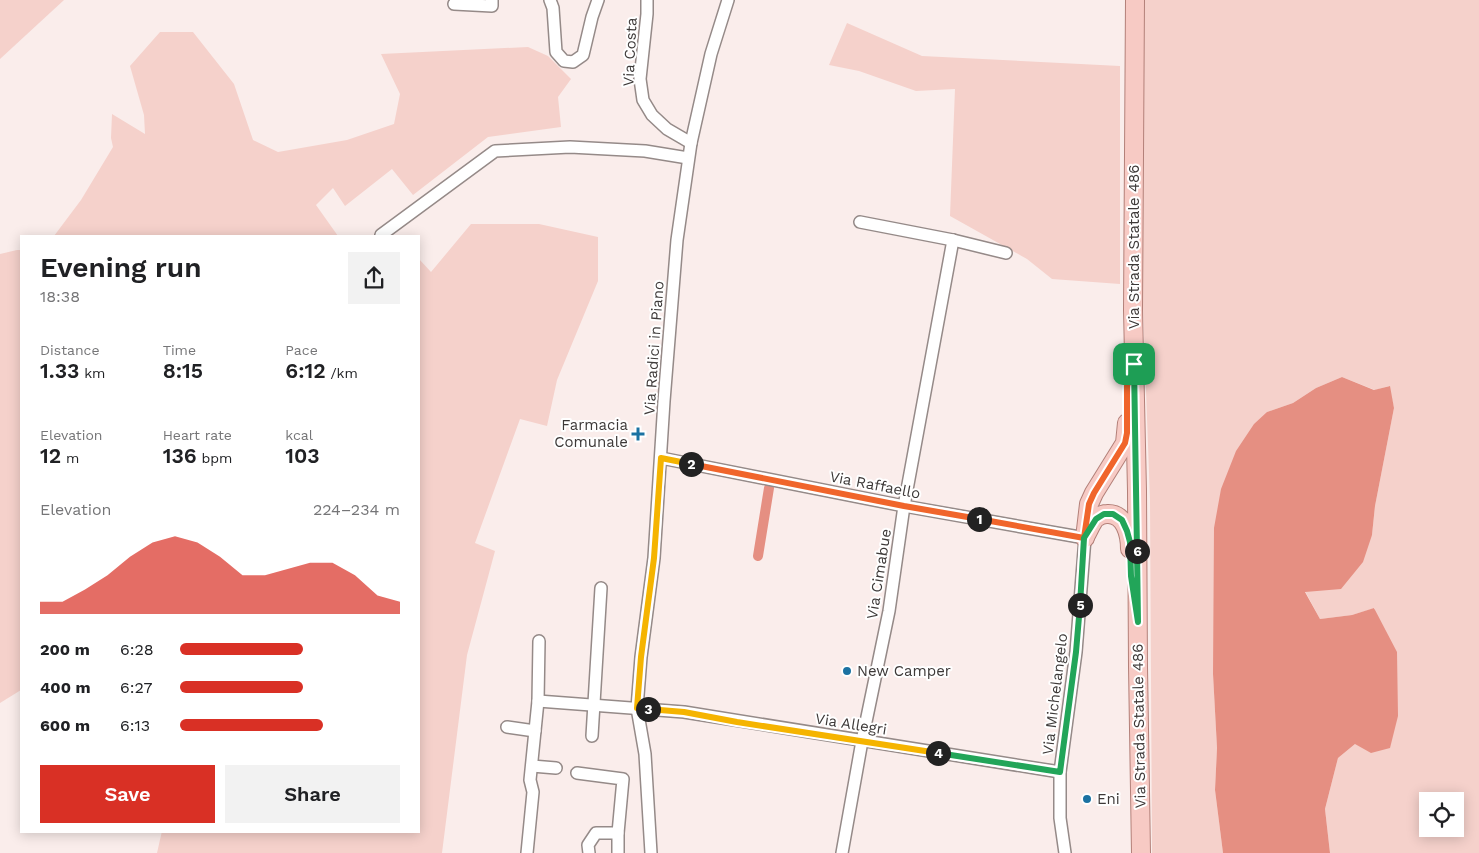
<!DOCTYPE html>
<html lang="en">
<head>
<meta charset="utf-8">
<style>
	:root { --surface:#fff; --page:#f2f2f2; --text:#202124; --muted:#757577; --accent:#d93025 }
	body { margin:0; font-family:"Work Sans",sans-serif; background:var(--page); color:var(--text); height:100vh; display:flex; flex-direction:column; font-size:19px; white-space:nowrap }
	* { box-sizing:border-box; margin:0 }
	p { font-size:16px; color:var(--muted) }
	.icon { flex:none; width:28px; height:28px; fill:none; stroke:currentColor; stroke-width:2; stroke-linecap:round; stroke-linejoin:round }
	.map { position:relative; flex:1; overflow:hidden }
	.sheet { position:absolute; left:20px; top:235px; width:400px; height:598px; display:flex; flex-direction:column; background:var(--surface); border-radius:0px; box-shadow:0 2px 12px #0003 }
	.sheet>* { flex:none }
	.controls { position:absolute; left:1419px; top:792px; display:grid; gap:10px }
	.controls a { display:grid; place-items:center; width:45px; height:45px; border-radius:0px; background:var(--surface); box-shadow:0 2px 12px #0003; font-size:25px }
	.pin { position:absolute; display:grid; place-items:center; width:42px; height:42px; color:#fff; margin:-21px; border-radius:10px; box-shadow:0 2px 8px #0006 }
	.km { position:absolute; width:25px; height:25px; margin:-12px; border-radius:50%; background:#222; color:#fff; font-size:14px; line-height:25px; text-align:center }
	.round { display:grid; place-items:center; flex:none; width:52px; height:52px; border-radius:0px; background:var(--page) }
	.headline { display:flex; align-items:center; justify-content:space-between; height:85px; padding:0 20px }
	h1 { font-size:28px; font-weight:600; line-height:38px }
	.stats { display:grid; grid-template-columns:repeat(3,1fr); gap:8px; height:85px; padding:5px 20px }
	.stats div { display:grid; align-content:center }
	.stats b { font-size:21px; font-weight:600 }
	.stats small { font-size:14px; font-weight:400 }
	.stats p { font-size:14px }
	.chart { height:140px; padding:10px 20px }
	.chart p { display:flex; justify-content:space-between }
	.chart svg { width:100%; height:90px; margin-top:5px; fill:var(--accent); opacity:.7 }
	.primary-button { display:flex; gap:10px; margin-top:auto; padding:10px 20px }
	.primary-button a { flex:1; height:58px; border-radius:0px; background:var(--accent); color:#fff; font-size:20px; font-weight:600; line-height:58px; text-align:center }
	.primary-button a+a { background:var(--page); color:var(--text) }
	ul { padding:0 20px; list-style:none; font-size:16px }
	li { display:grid; grid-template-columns:80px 60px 1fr; align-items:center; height:38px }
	li i { height:12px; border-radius:6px; background:var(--accent) }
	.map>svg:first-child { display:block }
	.green { fill:#f5d1cb; fill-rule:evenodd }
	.water { fill:#e58f82 }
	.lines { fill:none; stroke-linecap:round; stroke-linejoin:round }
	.canal { stroke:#e58f82; stroke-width:10 }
	.minor-casing { stroke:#958a88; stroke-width:14 }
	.primary-casing { stroke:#b38079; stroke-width:20 }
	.minor { stroke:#fff; stroke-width:11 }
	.primary { stroke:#f7cac4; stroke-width:18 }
	.split-1-casing { stroke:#fff; stroke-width:10 }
	.split-2-casing { stroke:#fff; stroke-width:10 }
	.split-3-casing { stroke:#fff; stroke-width:10 }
	.split-4-casing { stroke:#fff; stroke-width:10 }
	.split-5-casing { stroke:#fff; stroke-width:10 }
	.split-6-casing { stroke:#fff; stroke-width:10 }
	.split-7-casing { stroke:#fff; stroke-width:10 }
	.split-1 { stroke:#f0652b; stroke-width:6 }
	.split-2 { stroke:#f0652b; stroke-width:6 }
	.split-3 { stroke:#f5b400; stroke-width:6 }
	.split-4 { stroke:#f5b400; stroke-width:6 }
	.split-5 { stroke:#22a559; stroke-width:6 }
	.split-6 { stroke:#22a559; stroke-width:6 }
	.split-7 { stroke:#22a559; stroke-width:6 }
	.poi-dot { fill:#1b72a2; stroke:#fff; stroke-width:2 }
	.labels { text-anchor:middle; stroke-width:4; stroke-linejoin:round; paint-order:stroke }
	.street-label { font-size:15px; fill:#3d3938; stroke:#fff }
	.poi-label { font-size:15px; fill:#3d3938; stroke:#fff; text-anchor:start }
</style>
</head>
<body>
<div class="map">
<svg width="1479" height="853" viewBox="0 0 1479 853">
	<rect width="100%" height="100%" fill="#faedeb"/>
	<g class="green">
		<path d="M0 0H64L0 59Z"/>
		<path d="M1144 0H1479V853H1330L1325 809 1338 758 1355 744 1375 608 1352 615 1320 619 1305 591 1372 535 1375 506 1394 408 1389 386 1375 390 1342 377 1316 388 1293 403 1267 412 1213 674 1217 748 1215 790 1223 853H1152L1150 500 1142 281ZM1428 801H1455V829H1428Z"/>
		<path d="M847 23 922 56 1120 66V284L1052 279 1027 259 950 216 955 89 916 91 859 71 829 65Z"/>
		<path d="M160 32H193L234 84 253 140 278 152 347 140 394 124 400 94 381 54 528 47 548 56 571 79 558 97 561 127 488 137 413 195 392 169 345 206 333 188 316 205 338 236H54L81 200 113 147 111 138 112 114 145 134 144 115 130 66Z"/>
		<path d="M471 224H539L598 237V281L557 380 547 426 520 419 475 543 495 551 467 655 442 853H157L162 831H419V259L431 272Z"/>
		<path d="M17 250H21V690L0 703V254Z"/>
	</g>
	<path class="water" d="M1342 377 1374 390 1390 386 1394 408 1375 506 1372 535 1363 562 1341 589 1305 592 1320 619 1352 615 1374 608 1397 652 1398 716 1390 748 1371 753 1355 744 1338 758 1325 809 1330 853H1223L1215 790 1217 748 1213 674 1214 528 1221 489 1236 451 1254 424 1267 412 1293 403 1316 388Z"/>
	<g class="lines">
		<path class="canal" d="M758 556 769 488"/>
		<defs>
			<g id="minor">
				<path d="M550 0 553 8 556 52 564 61 573 62 583 55 592 17 598 0"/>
				<path d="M647 0V14L640 79 643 100 652 115 667 129 691 143"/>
				<path d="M454 4 492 6V0"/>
				<path d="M860 222 953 240 1006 253"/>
				<path d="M381 235 495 151 570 147 645 151 688 158"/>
				<path d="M661 458 904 506 1085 538 1076 652 1060 772V818L1065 853"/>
				<path d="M538 701 684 712 1060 772"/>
				<path d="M507 727 535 731"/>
				<path d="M592 736 601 588"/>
				<path d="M532 766 556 768"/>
				<path d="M577 773 623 779 618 833V853"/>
				<path d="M527 853 533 792 530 780 538 701 539 641"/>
				<path d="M589 853 588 845 596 833H618"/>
				<path d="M651 853 645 754 637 708 641 657 654 558 664 401 677 240 691 143 711 54 728 0"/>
				<path d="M842 853 862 741 889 611 904 506 953 240"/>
			</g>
			<g id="primary">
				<path d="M1135 0 1133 310 1137 491 1138 667 1141 853"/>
				<path d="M1086 535C1089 530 1092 522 1096 518 1099 516 1103 514 1107 514 1125 513 1130 535 1130 549"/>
				<path d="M1085 538 1089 504 1094 493 1125 443 1127 423"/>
			</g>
		</defs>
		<use href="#minor" class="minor-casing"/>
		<use href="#primary" class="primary-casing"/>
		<use href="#minor" class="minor"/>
		<use href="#primary" class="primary"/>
	</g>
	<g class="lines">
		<defs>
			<path id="split-1" d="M979 519 1084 538 1089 504 1094 493 1125 443 1127 433V386L1134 364"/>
			<path id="split-2" d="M691 464 904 506 979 519"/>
			<path id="split-3" d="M648 709 637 708 641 657 654 558 661 458 691 464"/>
			<path id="split-4" d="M648 709 684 712 737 722 938 753"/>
			<path id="split-5" d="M938 753 1060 772 1076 652 1080 605"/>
			<path id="split-6" d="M1080 605 1084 538 1096 519 1104 514H1113L1122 520 1127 531 1130 542 1131 576 1138 622 1137 551"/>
			<path id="split-7" d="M1134 364 1137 551"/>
		</defs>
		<use href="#split-1" class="split-1-casing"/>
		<use href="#split-2" class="split-2-casing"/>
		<use href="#split-3" class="split-3-casing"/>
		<use href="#split-4" class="split-4-casing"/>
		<use href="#split-5" class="split-5-casing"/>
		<use href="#split-6" class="split-6-casing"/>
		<use href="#split-7" class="split-7-casing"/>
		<use href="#split-1" class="split-1"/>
		<use href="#split-2" class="split-2"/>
		<use href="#split-3" class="split-3"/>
		<use href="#split-4" class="split-4"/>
		<use href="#split-5" class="split-5"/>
		<use href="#split-6" class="split-6"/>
		<use href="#split-7" class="split-7"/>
	</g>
	<g class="poi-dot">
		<path d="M635.5 426.5h5v5h5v5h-5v5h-5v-5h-5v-5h5z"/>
		<circle cx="847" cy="671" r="5"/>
		<circle cx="1087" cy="799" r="5"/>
	</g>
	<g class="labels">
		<g class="street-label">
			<text transform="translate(630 52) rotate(-87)" y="5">Via Costa</text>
			<text transform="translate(1134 247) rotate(-90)" y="5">Via Strada Statale 486</text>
			<text transform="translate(654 348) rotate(-86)" y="5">Via Radici in Piano</text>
			<text transform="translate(875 485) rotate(11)" y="5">Via Raffaello</text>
			<text transform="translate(879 574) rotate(-81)" y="5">Via Cimabue</text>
			<text transform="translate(1055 694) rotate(-83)" y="5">Via Michelangelo</text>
			<text transform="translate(851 724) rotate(9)" y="5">Via Allegri</text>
			<text transform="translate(1139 726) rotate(-91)" y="5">Via Strada Statale 486</text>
		</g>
		<g class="poi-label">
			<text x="628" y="430" text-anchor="end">Farmacia<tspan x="628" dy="17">Comunale</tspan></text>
			<text x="857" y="676">New Camper</text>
			<text x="1097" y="804">Eni</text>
		</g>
	</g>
</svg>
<div class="controls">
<a><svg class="icon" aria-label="locate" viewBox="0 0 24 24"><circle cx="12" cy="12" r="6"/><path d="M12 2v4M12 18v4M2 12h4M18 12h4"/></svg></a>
</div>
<div class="pin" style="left:1134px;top:364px;background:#1e9e55"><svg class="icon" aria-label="arrive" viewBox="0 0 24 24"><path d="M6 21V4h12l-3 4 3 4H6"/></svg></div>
<b class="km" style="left:979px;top:519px">1</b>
<b class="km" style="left:691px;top:464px">2</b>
<b class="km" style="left:648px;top:709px">3</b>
<b class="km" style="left:938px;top:753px">4</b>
<b class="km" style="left:1080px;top:605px">5</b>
<b class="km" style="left:1137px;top:551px">6</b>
<section class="sheet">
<div class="headline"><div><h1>Evening run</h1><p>18:38</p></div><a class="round"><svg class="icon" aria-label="share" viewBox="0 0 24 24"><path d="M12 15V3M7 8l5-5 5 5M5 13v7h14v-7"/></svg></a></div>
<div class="stats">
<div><p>Distance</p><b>1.33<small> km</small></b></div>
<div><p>Time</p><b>8:15</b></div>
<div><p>Pace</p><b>6:12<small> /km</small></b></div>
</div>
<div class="stats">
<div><p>Elevation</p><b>12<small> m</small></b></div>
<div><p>Heart rate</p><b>136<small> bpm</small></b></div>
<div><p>kcal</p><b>103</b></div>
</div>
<div class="chart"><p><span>Elevation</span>224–234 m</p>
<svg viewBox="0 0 160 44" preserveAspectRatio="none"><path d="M0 44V38L10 38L20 32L30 25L40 16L50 9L60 6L70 9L80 16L90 25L100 25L110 22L120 19L130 19L140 25L150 35L160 38V44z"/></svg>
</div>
<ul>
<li><b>200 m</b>6:28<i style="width:56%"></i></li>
<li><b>400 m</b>6:27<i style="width:56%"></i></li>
<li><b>600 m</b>6:13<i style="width:65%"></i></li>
</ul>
<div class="primary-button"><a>Save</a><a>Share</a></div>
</section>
</div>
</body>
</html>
